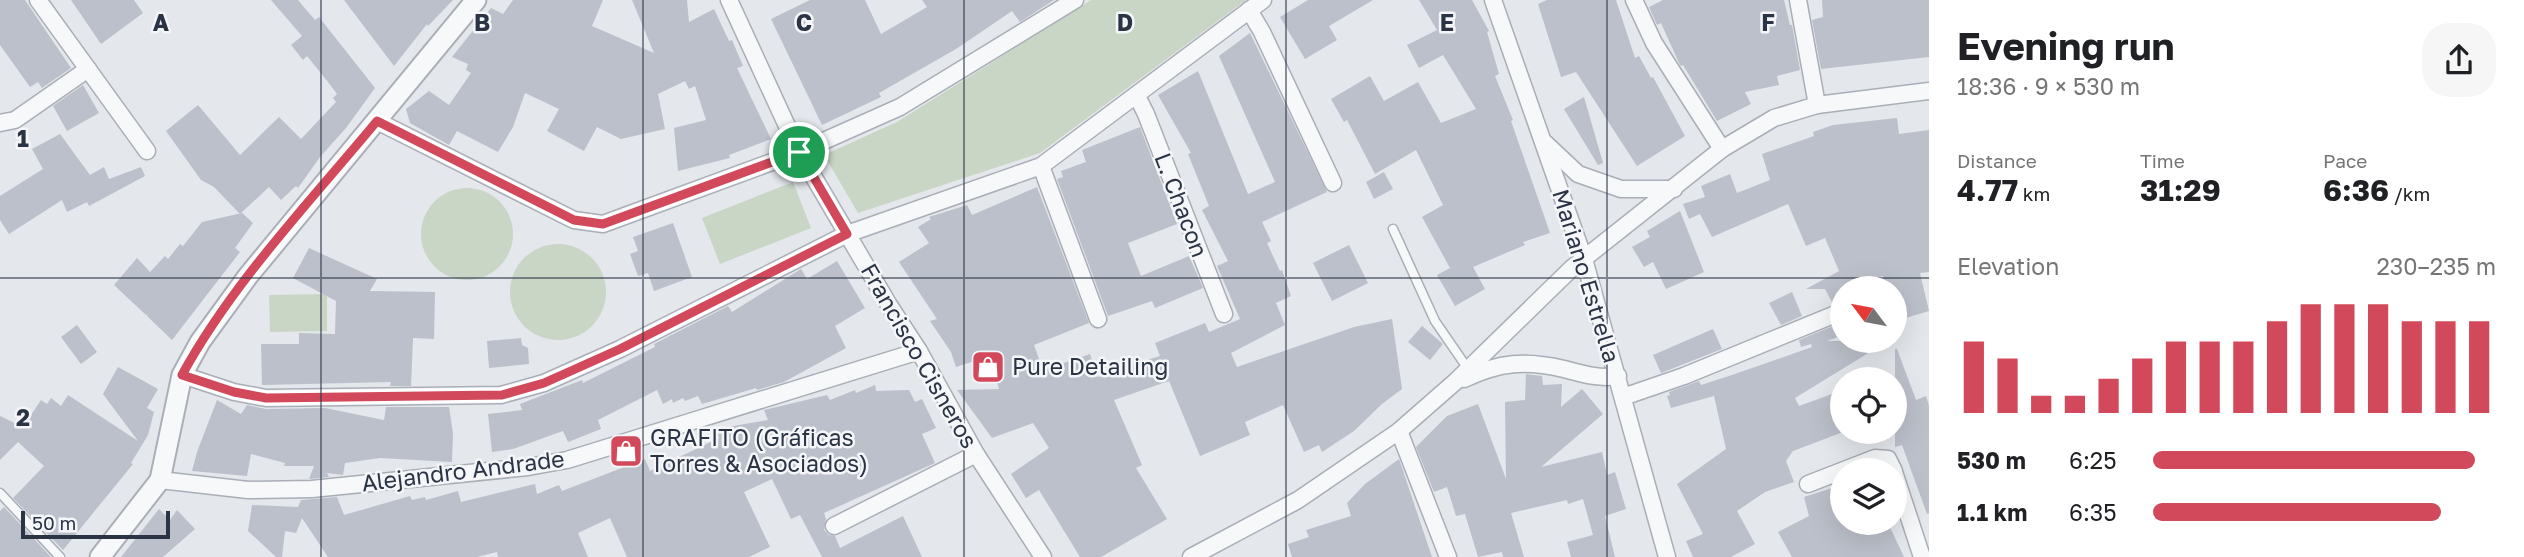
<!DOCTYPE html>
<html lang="en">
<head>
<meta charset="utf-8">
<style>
	:root { --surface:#fff; --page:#f6f6f6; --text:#202124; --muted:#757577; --accent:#d1495b }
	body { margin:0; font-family:"Golos Text",sans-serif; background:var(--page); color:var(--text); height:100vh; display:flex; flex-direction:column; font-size:26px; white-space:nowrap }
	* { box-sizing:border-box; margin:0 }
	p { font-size:23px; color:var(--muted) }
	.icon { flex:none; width:38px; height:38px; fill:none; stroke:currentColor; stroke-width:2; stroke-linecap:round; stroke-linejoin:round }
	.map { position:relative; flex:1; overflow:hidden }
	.sheet { display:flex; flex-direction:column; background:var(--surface); width:595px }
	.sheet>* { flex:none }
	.needle { width:46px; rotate:302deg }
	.tools { position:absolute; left:1830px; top:276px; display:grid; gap:14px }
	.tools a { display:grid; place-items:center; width:77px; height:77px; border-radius:50%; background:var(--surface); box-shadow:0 7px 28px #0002; font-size:35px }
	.scale { position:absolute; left:21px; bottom:18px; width:149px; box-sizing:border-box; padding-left:7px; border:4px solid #2b3445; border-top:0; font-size:19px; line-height:24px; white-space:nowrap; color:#2b3445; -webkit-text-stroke:5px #f4f6f9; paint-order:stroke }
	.pin { position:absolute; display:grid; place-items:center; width:60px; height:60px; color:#fff; margin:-30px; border:4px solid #fff; border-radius:50%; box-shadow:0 2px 7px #0007 }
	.round { display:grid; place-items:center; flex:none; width:74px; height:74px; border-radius:28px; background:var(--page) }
	.head { display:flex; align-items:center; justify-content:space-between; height:119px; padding:0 28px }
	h1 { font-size:38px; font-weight:700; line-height:52px }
	.figures { display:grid; grid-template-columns:repeat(3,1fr); gap:10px; height:119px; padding:7px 28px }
	.figures div { display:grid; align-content:center }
	.figures b { font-size:30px; font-weight:700 }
	.figures small { font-size:19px; font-weight:400 }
	.figures p { font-size:19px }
	.chart { height:196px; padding:14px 28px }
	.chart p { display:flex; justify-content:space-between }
	.chart svg { width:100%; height:126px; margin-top:7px; stroke:var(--accent); stroke-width:6 }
	ul { padding:0 28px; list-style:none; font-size:23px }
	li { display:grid; grid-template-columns:112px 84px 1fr; align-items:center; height:52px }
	li i { height:18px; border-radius:9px; background:var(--accent) }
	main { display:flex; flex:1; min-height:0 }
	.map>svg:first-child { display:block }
	.green { fill:#c9d6c5 }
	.building { fill:#bbc0ca }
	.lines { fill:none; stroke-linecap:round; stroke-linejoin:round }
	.service-casing { stroke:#a9aeb7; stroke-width:11 }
	.minor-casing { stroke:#a9aeb7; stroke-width:19 }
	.tertiary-casing { stroke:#a9aeb7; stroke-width:23 }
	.service { stroke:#f7f8fa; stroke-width:8 }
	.minor { stroke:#f7f8fa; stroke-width:16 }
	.tertiary { stroke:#f7f8fa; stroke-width:19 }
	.route-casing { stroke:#fff; stroke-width:14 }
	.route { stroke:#d1495b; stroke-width:9 }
	.grid { fill:none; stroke:#2b3445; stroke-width:2; stroke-opacity:0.55 }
	.labels { text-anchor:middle; stroke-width:5; stroke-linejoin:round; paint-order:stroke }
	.street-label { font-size:23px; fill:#2b3445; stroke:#f4f6f9 }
	.poi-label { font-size:23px; fill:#2b3445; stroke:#f4f6f9; text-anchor:start }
	.grid-label { font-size:23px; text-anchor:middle; font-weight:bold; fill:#2b3445; stroke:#f4f6f9; stroke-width:5; stroke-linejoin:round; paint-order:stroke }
</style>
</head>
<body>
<main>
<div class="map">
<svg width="1929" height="557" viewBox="0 0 1929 557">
	<rect width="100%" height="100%" fill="#e4e7ec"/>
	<g class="green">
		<path d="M1091 0H1246L1040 153 858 213 824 155 897 122Z"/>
		<path d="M793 182 811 228 720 264 702 218Z"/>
		<circle cx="467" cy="234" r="46"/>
		<circle cx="558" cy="292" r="48"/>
		<path d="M327 294V331L270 332 269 295Z"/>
	</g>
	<g class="building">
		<path d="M0 0H25L71 68 42 88 38 82 30 87 0 45Z"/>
		<path d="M71 0H134L143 13 101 44Z"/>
		<path d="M271 0H298L315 20 319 17 375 88 346 128 320 157 298 188 296 186 281 200 269 187 240 214 214 187 201 180 166 131 198 105 240 155 279 117 301 139 336 102 333 98 337 94 328 82 307 56 303 60 291 45 302 36Z"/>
		<path d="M344 0H453L428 26 427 24 394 66Z"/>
		<path d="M513 0H603L592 26 654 53 632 0H687L689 22 714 9 729 41 732 40 743 66 737 68 771 139 729 155 730 158 678 171 674 128 706 120 695 86 689 89 685 81 658 94 665 129 621 139 597 127 584 151 547 131 559 109 525 93 513 127 498 152 457 131 449 145 410 123 406 109 429 91 449 105 471 73 466 70 468 64 452 57 491 8 503 14Z"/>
		<path d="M810 0H865L881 34 927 7 922 0H1054L1020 22 1012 11 956 49 879 93 881 97 822 125 771 19Z"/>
		<path d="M1308 0H1373L1329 26 1337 40 1305 59 1280 17Z"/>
		<path d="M1419 0H1472L1489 31 1487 32 1499 74 1495 76 1513 120 1511 121 1550 233 1523 242 1525 245 1473 267 1485 289 1455 306 1437 275 1450 268 1422 217 1443 205 1416 150 1375 174 1347 120 1344 122 1331 99 1370 76 1384 101 1418 82 1441 123 1476 109 1443 55 1419 68 1407 45 1437 30Z"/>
		<path d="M1547 0H1616L1635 58 1639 56 1651 78 1653 77 1685 136 1637 166 1576 72 1561 77 1538 4Z"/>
		<path d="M1663 0H1784L1790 25H1792L1800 70 1777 76 1779 85 1745 92 1751 104 1717 121 1683 65 1681 66 1679 63 1661 23 1657 25 1649 7Z"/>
		<path d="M1822 0H1929V57L1821 69 1812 20 1823 17Z"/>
		<path d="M1250 33 1327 192 1262 222 1271 241 1267 243 1280 271 1282 270 1291 296 1276 303 1285 325 1231 353 1237 367 1354 327 1392 319 1402 389 1382 404 1354 431 1322 452 1319 445 1304 452 1283 405 1245 422 1250 435 1200 456 1169 381 1114 400 1142 465 1136 468 1167 519 1101 557H1080L1039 490 1026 498 1011 474 1049 448 1033 423 992 438 957 390 999 389 990 356 956 367 951 352 930 321 937 319 899 262 929 243 918 227 931 219 929 217 967 205 972 215 1037 187 1089 323 1034 345 1043 370 1090 354 1097 377 1132 369 1131 365 1160 356 1155 343 1205 323 1209 332 1240 319 1217 266 1228 261 1202 210 1209 206 1188 154 1191 153 1158 95 1198 71 1248 194 1275 182 1219 56Z"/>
		<path d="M83 85 99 113 67 131 53 106Z"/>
		<path d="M1584 97 1603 163 1598 165 1564 109Z"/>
		<path d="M1897 118 1899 134 1929 130V272L1920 273 1929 311 1895 321V289H1891L1889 282 1884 284 1883 276 1869 279 1850 289H1843V301L1833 304 1825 289H1806L1839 271 1825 238 1806 246 1788 204 1712 237 1700 214 1689 219 1683 204 1705 197 1701 186 1730 174 1737 193 1770 180 1762 154 1814 136 1813 132 1833 125Z"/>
		<path d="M1140 127 1177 224 1128 243 1141 276 1189 256 1203 288 1155 308 1152 301 1108 316 1057 179 1063 177 1061 171 1086 162 1082 150Z"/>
		<path d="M60 134 90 175 104 167 109 179 141 167 145 176 89 206 87 202 67 212 62 200 9 234 0 220V196L43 169 32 149Z"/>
		<path d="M1384 172 1393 189 1374 199 1366 182Z"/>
		<path d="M1680 211 1704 272 1666 289 1653 262 1644 267 1632 247 1650 237 1647 231Z"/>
		<path d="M242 213 253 223 235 248 240 252 172 340 147 316 148 314 146 315 114 285 137 258 150 272 165 256 168 259 180 244 183 246 202 222Z"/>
		<path d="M673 223 692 277 654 291 648 273 638 276 630 254 638 251 633 237Z"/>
		<path d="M1349 245 1368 283 1332 301 1313 263Z"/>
		<path d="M309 248 377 279 370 291 435 292 434 339 413 338 411 386H390L391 382 262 385 261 344H299V333L335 334 336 301 293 278Z"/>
		<path d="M837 261 865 308 835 326 846 348 784 382 757 390 756 388 702 404 698 396 685 401 683 398 673 403 672 399 663 404 657 390 598 420 601 429 568 442 563 431 513 449 492 452 488 414 522 410 520 404 582 380 583 383 655 347 654 344 728 306 732 312 801 269 807 279Z"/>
		<path d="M1792 292 1802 316 1781 325 1769 303Z"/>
		<path d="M1843 322V335L1827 341H1888L1795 398 1799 406 1843 390V432L1793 451 1786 461 1794 482 1765 492 1737 511 1755 544 1731 557H1693L1686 541 1703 534 1677 484 1726 449 1714 396 1671 408 1667 396 1670 395 1669 392 1699 381 1701 385 1732 375 1812 347 1811 344 1801 347 1799 340Z"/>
		<path d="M77 325 97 352 81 364 61 337Z"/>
		<path d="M1422 326 1443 344 1430 360 1408 342Z"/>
		<path d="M1713 329 1722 349 1661 373 1653 355Z"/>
		<path d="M521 338 522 345 528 348 529 364 489 368 487 341Z"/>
		<path d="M1895 349H1897L1916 400 1926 396 1929 406V513L1927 514 1902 445 1895 447Z"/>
		<path d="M118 367 158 389 147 408 154 412 148 435 131 463 133 464 63 550 13 498 44 466 18 442 0 460V416L23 427 41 400 47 404 51 398 61 406 68 395 138 441 103 394Z"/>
		<path d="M1526 374 1542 376 1543 385 1562 384 1561 407 1582 389 1603 414 1541 467 1602 452 1607 475 1615 472 1626 509 1605 516 1615 557H1571L1567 542 1593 535 1583 499 1568 504 1567 500 1511 513 1524 557H1503L1502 552 1478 557 1465 514 1456 516 1447 487 1434 492 1416 447 1447 416 1478 404 1506 479 1505 402 1525 400Z"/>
		<path d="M875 385 876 391 909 390 915 402 922 399 936 428 922 434 935 463 824 513 826 519 824 530 829 535 835 536 840 548 903 516 922 557H822L800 515 791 519 772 479 744 492 770 547 749 557H627L610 518 578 533 588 557H498L497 552 477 557H328L302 518 296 533 285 531 282 557H276L248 531 252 505 298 507 301 500 337 497 344 515 410 496 412 500 425 497 426 500 458 491 461 502 535 484 537 494 559 485 562 491 645 459 650 471 719 438 715 429 768 420 764 410 827 395 830 400 855 390 856 393Z"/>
		<path d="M217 400 241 414 247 405 266 409 325 408 384 420 386 407H449L453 433 452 462 380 458 345 463 343 475 327 473 329 477 309 479 314 466H284L285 463 251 454 247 476 192 471 197 452Z"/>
		<path d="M1399 459 1432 557H1292L1288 544 1309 537 1306 530 1351 516 1347 503 1365 484Z"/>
		<path d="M1832 488 1833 492 1843 489V523H1888L1904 557H1792L1778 532 1809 516 1804 497Z"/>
		<path d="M4 507 51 557H0V511Z"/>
		<path d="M159 509 170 520 177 510 195 529 163 557H121Z"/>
	</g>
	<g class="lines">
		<defs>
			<g id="service">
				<path d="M1393 229 1435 321 1468 369"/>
				<path d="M0 493 60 557"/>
			</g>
			<g id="minor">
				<path d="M38 0 147 151"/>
				<path d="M729 0 799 152 889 305 919 351 976 454 1043 557"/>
				<path d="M1493 0 1584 259 1667 557"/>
				<path d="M1634 0 1654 43 1722 149"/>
				<path d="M1798 0 1817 105"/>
				<path d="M1249 10 1262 32 1333 183"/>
				<path d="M1137 96 1146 114 1224 314"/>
				<path d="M377 121 574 220 603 224 799 152 900 107 1075 0"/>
				<path d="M0 123 15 120 88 69"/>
				<path d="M1545 143 1578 174 1621 189H1674"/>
				<path d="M1041 166 1098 319"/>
				<path d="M1874 289V288"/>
				<path d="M182 375 234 392 266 398 501 395 544 383 620 349 847 234 1041 166 1263 0"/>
				<path d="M1464 379C1500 362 1525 360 1564 369 1583 374 1599 379 1618 376"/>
				<path d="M1623 397 1684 376 1843 311"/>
				<path d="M1399 431 1448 557"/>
				<path d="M1895 475 1922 557"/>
				<path d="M160 480 248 490 312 489 528 467 567 460 919 351"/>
				<path d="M1808 484 1875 458 1888 459 1894 471"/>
				<path d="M834 526 976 454"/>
				<path d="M1191 557 1298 500 1399 431 1455 382 1572 268 1722 149 1774 118 1817 105 1929 91"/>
			</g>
			<path id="tertiary" d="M100 557 160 480 182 375 200 342 248 276 476 0"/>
		</defs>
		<use href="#service" class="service-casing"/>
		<use href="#minor" class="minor-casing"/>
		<use href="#tertiary" class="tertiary-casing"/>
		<use href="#service" class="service"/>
		<use href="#minor" class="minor"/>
		<use href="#tertiary" class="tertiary"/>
	</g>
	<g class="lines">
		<defs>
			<path id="route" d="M377 121 574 220 603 224 799 152 847 234 620 349 544 383 502 395 266 398 234 392 182 375C233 282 309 203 377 121Z"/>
		</defs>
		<use href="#route" class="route-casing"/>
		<use href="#route" class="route"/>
	</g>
	<path class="grid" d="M321 0V557M643 0V557M964 0V557M1286 0V557M1607 0V557M0 278H1929"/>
	<defs>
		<symbol id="shop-square" viewBox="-11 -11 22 22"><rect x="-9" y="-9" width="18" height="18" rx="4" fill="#d1495b" stroke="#f4f6f9"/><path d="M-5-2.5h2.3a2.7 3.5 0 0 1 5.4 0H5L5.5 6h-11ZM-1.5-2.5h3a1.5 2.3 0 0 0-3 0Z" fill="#fff"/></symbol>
	</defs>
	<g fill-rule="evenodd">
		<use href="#shop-square" x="969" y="348" width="38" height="38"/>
		<use href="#shop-square" x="607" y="432" width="38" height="38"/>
	</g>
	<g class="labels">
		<g class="street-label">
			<text transform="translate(1181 205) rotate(69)" y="8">L. Chacon</text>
			<text transform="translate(1586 276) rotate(73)" y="8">Mariano Estrella</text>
			<text transform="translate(919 356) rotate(60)" y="8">Francisco Cisneros</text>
			<text transform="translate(463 471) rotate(-7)" y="8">Alejandro Andrade</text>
		</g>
		<g class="poi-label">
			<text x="1012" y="375">Pure Detailing</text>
			<text x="650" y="446">GRAFITO (Gráficas<tspan x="650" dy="26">Torres &amp; Asociados)</tspan></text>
		</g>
	</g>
	<g class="grid-label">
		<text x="161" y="31">A</text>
		<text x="482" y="31">B</text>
		<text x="804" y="31">C</text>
		<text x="1125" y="31">D</text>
		<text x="1447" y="31">E</text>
		<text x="1768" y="31">F</text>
		<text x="23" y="147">1</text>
		<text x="23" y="426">2</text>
	</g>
</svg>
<div class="tools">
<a><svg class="needle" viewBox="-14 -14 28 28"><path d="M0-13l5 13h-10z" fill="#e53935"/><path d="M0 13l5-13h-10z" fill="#757577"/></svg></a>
<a><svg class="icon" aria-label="locate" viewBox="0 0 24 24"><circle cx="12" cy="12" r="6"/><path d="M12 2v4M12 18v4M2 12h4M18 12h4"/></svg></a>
<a><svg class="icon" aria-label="layers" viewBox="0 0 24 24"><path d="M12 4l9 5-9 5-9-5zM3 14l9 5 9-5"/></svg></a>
</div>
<div class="scale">50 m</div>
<div class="pin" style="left:799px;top:152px;background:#1e9e55"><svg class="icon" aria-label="arrive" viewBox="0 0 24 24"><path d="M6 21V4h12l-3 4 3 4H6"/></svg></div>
</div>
<section class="sheet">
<div class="head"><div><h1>Evening run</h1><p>18:36 · 9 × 530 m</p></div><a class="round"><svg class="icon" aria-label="share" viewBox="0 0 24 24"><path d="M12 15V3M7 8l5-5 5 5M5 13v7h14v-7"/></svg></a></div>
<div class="figures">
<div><p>Distance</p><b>4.77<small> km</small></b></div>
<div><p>Time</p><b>31:29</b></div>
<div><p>Pace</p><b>6:36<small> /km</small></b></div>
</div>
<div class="chart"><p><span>Elevation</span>230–235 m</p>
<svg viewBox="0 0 160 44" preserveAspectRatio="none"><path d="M5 44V19M15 44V25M25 44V38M35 44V38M45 44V32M55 44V25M65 44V19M75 44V19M85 44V19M95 44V12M105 44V6M115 44V6M125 44V6M135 44V12M145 44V12M155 44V12"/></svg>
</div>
<ul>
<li><b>530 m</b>6:25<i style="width:94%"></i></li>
<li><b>1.1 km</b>6:35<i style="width:84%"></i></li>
</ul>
</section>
</main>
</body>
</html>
